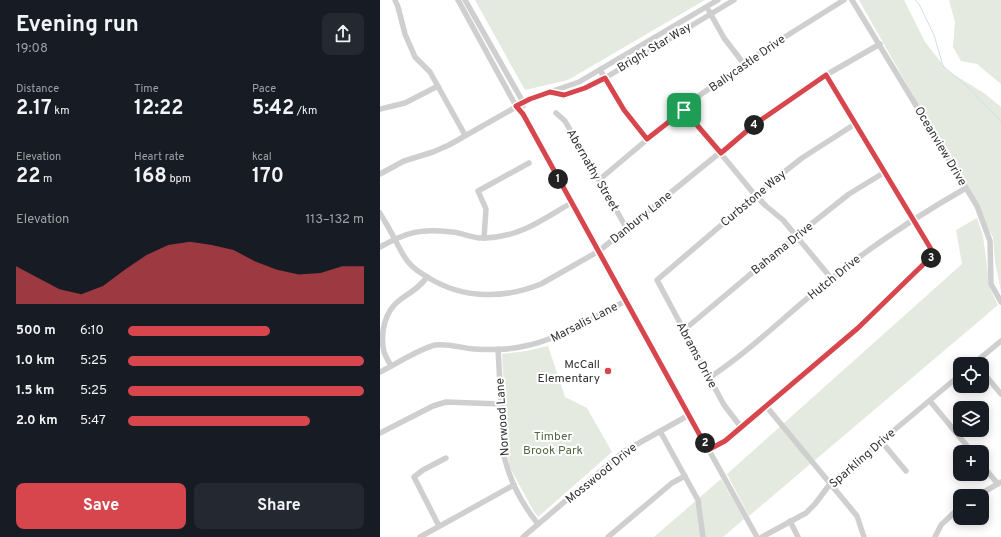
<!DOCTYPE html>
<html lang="en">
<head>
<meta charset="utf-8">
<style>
	:root { --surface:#171b24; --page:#242831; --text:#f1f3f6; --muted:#9ea1a6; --accent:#d6464c }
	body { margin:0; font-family:Overpass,sans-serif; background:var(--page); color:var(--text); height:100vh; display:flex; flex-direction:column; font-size:15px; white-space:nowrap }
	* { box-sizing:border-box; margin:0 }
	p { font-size:13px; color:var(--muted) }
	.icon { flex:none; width:22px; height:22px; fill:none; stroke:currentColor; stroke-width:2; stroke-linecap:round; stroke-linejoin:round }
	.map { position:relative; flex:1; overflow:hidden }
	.details { display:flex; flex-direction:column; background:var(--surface); width:380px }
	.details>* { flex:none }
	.tools { position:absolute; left:573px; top:357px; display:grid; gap:8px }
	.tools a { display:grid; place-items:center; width:36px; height:36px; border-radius:8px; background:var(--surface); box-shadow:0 2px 10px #0003; font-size:20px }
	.pin { position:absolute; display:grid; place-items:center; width:34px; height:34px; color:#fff; margin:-17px; border-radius:8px; box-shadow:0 2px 6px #0006 }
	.km { position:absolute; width:20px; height:20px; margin:-10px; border-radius:50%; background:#222; color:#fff; font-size:11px; line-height:20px; text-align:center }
	.round { display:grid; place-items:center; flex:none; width:42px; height:42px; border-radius:8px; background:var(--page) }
	.summary { display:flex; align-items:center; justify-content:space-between; height:68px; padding:0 16px }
	h1 { font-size:22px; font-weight:700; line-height:30px }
	.stats { display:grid; grid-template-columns:repeat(3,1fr); gap:6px; height:68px; padding:4px 16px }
	.stats div { display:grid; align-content:center }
	.stats b { font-size:20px; font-weight:700 }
	.stats small { font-size:11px; font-weight:400 }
	.stats p { font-size:11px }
	.chart { height:112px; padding:8px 16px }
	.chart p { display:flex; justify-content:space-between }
	.chart svg { width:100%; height:72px; margin-top:4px; fill:var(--accent); opacity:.7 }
	.cta { display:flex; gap:8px; margin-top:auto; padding:8px 16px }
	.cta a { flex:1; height:46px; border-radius:8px; background:var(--accent); color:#fff; font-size:16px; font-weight:700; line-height:46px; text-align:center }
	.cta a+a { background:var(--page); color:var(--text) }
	ul { padding:0 16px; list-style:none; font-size:13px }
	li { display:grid; grid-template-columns:64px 48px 1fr; align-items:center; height:30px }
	li i { height:10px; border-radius:5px; background:var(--accent) }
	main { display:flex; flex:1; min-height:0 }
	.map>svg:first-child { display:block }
	.green { fill:#e4eadf }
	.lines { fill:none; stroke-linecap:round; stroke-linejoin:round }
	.stream { stroke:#d0dfeb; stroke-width:1 }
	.minor { stroke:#cfcfcf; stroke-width:5.5 }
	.route-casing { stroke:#fff; stroke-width:8 }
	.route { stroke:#d6464c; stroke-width:5 }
	.poi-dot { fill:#d6464c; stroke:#fff; stroke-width:1.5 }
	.labels { text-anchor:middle; stroke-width:4; stroke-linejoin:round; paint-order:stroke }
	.street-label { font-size:12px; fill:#323232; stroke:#fff }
	.poi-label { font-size:12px; fill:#323232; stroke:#fff; text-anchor:end }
	.park-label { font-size:12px; fill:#546a42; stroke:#fff }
</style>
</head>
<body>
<main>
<section class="details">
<div class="summary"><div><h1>Evening run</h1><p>19:08</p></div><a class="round"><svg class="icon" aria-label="share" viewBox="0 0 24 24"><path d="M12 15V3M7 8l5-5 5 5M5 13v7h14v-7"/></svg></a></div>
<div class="stats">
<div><p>Distance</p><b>2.17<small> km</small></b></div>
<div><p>Time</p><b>12:22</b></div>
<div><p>Pace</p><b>5:42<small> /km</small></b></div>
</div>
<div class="stats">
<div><p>Elevation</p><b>22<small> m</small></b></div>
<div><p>Heart rate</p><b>168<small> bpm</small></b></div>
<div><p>kcal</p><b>170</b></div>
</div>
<div class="chart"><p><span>Elevation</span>113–132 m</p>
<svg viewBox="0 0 160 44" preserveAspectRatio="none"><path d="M0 44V21L10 28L20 35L30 38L40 33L50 23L60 14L70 8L80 6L90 8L100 11L110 18L120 23L130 26L140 25L150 21L160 21V44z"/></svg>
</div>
<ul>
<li><b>500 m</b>6:10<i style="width:60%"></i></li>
<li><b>1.0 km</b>5:25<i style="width:100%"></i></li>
<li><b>1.5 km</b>5:25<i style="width:100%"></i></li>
<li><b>2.0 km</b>5:47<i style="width:77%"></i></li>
</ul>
<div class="cta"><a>Save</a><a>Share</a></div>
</section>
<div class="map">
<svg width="621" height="537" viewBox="0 0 621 537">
	<rect width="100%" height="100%" fill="#fff"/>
	<g class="green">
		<path d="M95 0H325L188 80 145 90Z"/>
		<path d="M479 0H524L545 42 568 71 604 93 621 107V291L615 262 613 237Z"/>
		<path d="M569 0H621V84L597 64 581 61 573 47 575 22Z"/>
		<path d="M597 218 603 236 610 288 618 305 369 516 347 474 582 264 576 230Z"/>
		<path d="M168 346 185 397 207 408 232 452 158 517 153 510 129 466 126 433 122 354 146 351Z"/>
		<path d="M341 479 364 519 343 537H274Z"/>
	</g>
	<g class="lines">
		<path class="stream" d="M535 0 539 4 554 35 563 66 587 86 621 121"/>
		<g class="minor">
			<path d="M15 0 18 7 25 34 35 57 50 72 85 135"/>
			<path d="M78 0 136 106 143 114 377 537"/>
			<path d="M85 0 143 102V106"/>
			<path d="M472 0 597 206 610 241 611 284 621 302"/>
			<path d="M329 11 344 38 364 64"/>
			<path d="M220 70 244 110 267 139"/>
			<path d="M170 93 184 95 205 88 225 78 354 0"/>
			<path d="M0 109 25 103 58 86"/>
			<path d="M304 109 375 195 386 206 403 220 451 278"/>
			<path d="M176 113 185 121 247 229"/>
			<path d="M0 174 24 161 53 152 69 145 150 99 199 82 338 0"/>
			<path d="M219 180 320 95 392 45 464 0"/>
			<path d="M0 213C5 222 11 231 15 240 20 248 23 257 30 264 35 270 42 274 49 278 83 299 124 299 161 284L219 251 375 124 446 75 500 44"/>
			<path d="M104 238 106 209 98 191 149 163"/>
			<path d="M0 247C27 232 41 228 72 232 84 233 93 239 105 238 140 237 162 220 191 203"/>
			<path d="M304 330 416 236 469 194 505 172"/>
			<path d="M118 349 124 456C130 482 142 504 158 524"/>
			<path d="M593 364 621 341"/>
			<path d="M11 366C9 362 6 357 4 352 0 334 4 311 21 299 32 291 38 289 47 277"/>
			<path d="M602 371 621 394"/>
			<path d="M0 372C16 364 39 349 55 345 68 343 81 348 94 349 109 350 126 350 140 347 180 340 210 318 246 301"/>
			<path d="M329 378C373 349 410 311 452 278 494 244 539 215 586 188"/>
			<path d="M550 401 592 452"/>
			<path d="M386 406 477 516 484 537"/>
			<path d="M361 427 344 405 277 280 394 180 422 158 475 124"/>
			<path d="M280 431 318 500 323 537"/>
			<path d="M0 433 53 406 66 402 121 404"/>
			<path d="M501 441 526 471"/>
			<path d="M328 450 345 441 478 328 554 255 446 75"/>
			<path d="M602 465 618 484"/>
			<path d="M597 496 621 482"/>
			<path d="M410 521 418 537"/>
			<path d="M59 526 34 477 43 470 66 458"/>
			<path d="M40 537 134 485"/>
			<path d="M143 537 243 452 309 415"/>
			<path d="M228 537 292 483 305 476"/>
			<path d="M382 537 426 513 435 504 450 484 580 375"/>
			<path d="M555 537 561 525 580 507"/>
		</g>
	</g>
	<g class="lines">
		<defs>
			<path id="route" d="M446 75 554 254 478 328 345 441 328 450 143 114 136 106 150 99 170 92 184 95 205 88 225 78 244 110 267 139 304 110 341 153 375 124Z"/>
		</defs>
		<use href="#route" class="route-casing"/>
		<use href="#route" class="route"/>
	</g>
	<circle class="poi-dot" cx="228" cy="371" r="4"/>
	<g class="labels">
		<g class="street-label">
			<text transform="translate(274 47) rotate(-31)" y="4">Bright Star Way</text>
			<text transform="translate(367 63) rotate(-35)" y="4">Ballycastle Drive</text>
			<text transform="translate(561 146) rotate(59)" y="4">Oceanview Drive</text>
			<text transform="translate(213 170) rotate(60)" y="4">Abernathy Street</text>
			<text transform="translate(373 198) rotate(-40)" y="4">Curbstone Way</text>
			<text transform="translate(261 217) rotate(-39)" y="4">Danbury Lane</text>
			<text transform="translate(402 248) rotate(-39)" y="4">Bahama Drive</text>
			<text transform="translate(454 277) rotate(-39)" y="4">Hutch Drive</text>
			<text transform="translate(204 322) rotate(-27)" y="4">Marsalis Lane</text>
			<text transform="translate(317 355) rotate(62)" y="4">Abrams Drive</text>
			<text transform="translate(122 417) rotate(-94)" y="4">Norwood Lane</text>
			<text transform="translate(482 458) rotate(-41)" y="4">Sparkling Drive</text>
			<text transform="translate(221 473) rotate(-39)" y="4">Mosswood Drive</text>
		</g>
		<g class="poi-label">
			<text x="220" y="368">McCall<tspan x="220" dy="14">Elementary</tspan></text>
		</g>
		<g class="park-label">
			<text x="173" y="440">Timber<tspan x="173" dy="14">Brook Park</tspan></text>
		</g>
	</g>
</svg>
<div class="tools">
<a><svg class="icon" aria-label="locate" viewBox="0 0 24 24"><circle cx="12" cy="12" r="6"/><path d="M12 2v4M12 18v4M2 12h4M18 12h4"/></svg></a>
<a><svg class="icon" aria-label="layers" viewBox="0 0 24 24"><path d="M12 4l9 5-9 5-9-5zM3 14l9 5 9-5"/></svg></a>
<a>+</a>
<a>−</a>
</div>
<div class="pin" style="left:304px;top:110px;background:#1e9e55"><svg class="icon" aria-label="arrive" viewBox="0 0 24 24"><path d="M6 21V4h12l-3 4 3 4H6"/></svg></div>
<b class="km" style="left:178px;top:179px">1</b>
<b class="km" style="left:325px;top:443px">2</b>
<b class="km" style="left:551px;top:258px">3</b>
<b class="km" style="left:374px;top:125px">4</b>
</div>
</main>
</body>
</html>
